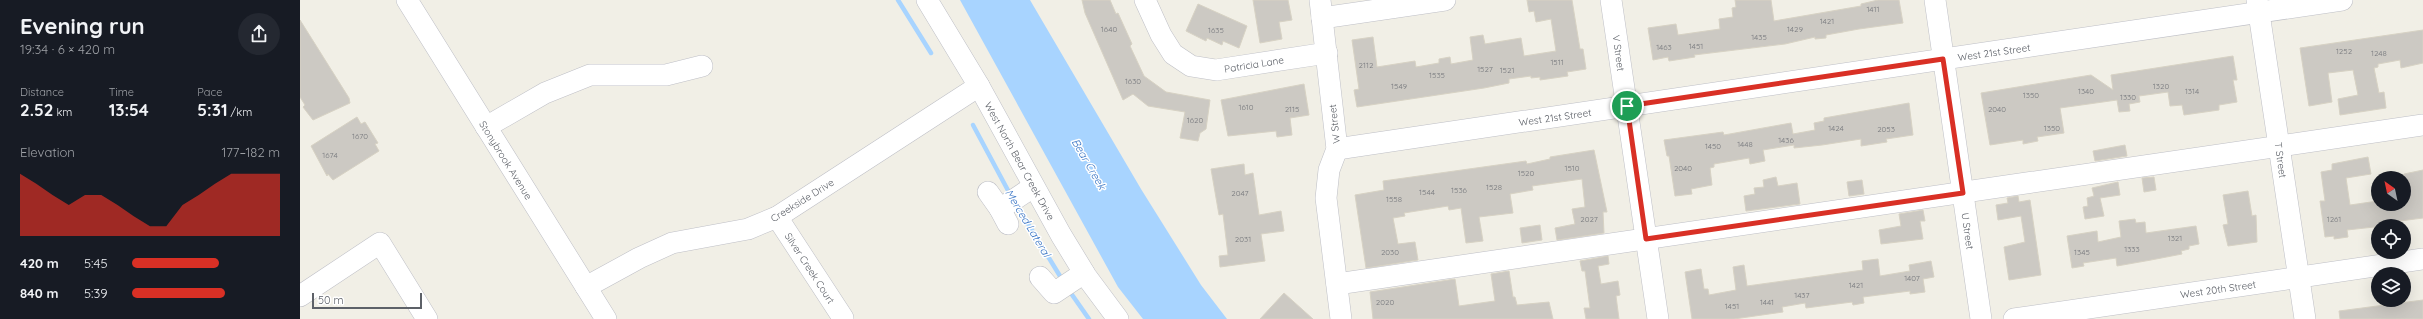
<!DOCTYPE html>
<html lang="en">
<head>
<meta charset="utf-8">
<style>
	:root { --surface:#171b24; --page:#242831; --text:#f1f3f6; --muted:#9ea1a6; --accent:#d93025 }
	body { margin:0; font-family:Quicksand,sans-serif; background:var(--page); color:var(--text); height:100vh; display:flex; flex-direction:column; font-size:15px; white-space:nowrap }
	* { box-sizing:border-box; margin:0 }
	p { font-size:13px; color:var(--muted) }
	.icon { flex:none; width:22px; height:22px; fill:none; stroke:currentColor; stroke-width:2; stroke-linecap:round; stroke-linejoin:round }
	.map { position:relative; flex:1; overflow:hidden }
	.drawer { display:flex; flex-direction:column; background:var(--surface); width:300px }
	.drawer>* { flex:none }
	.needle { width:26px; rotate:327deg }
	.controls { position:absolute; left:2071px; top:171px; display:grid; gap:8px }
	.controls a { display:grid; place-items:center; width:40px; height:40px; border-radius:50%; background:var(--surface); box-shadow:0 4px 16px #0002; font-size:20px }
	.scale { position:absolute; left:12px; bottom:10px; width:110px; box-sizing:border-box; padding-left:4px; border:2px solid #5d6168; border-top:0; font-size:11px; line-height:14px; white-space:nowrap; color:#5d6168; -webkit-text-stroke:3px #fff; paint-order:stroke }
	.pin { position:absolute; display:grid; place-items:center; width:34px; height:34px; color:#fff; margin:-17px; border:2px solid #fff; border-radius:50%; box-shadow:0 1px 4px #0007 }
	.round { display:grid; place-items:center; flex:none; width:42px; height:42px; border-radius:21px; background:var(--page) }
	.head { display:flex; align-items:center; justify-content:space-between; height:68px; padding:0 20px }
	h1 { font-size:22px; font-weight:700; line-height:30px }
	.figures { display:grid; grid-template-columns:repeat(3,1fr); gap:6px; height:68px; padding:4px 20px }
	.figures div { display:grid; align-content:center }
	.figures b { font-size:17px; font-weight:700 }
	.figures small { font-size:11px; font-weight:400 }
	.figures p { font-size:11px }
	.chart { height:112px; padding:8px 20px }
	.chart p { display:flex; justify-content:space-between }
	.chart svg { width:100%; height:72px; margin-top:4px; fill:var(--accent); opacity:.7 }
	ul { padding:0 20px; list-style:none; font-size:13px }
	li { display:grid; grid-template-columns:64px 48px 1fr; align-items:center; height:30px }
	li i { height:10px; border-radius:5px; background:var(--accent) }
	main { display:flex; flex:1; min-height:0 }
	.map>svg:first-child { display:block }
	.water { fill:#a8d4ff }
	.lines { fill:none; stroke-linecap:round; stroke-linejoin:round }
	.stream { stroke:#a8d4ff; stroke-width:4.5 }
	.building { fill:#ccc9c3; stroke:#d7d2c4 }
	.minor-casing { stroke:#bebfc6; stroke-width:22 }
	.minor { stroke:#fff; stroke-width:21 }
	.route-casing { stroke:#fff; stroke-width:8 }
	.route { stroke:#d93025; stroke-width:5 }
	.labels { text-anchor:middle; stroke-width:3; stroke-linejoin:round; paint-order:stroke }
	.number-label { font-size:8px; fill:#797b7f }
	.street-label { font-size:10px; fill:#5d6168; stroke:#fff }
	.water-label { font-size:11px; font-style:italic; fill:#3c77c6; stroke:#fff }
</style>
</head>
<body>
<main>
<section class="drawer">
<div class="head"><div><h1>Evening run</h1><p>19:34 · 6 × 420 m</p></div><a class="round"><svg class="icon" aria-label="share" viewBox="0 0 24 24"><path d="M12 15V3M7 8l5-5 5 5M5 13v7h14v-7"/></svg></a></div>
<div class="figures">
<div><p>Distance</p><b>2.52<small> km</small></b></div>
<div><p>Time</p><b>13:54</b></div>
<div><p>Pace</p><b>5:31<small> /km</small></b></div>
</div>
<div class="chart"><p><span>Elevation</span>177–182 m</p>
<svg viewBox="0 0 160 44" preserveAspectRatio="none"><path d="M0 44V6L10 12L20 19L30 25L40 19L50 19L60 25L70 32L80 38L90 38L100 25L110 19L120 12L130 6L140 6L150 6L160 6V44z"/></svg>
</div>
<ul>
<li><b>420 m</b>5:45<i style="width:59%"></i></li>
<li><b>840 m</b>5:39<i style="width:63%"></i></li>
</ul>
</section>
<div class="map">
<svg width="2123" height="319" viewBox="0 0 2123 319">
	<rect width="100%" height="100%" fill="#f1efe6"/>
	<path class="water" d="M660 0H730L841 189 901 285 927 319H843L818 287Z"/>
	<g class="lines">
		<g class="stream">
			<path d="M598 0 631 53"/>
			<path d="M673 125 711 196"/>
			<path d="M716 204 763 281"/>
			<path d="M768 289 789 319"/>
		</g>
	</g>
	<g class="building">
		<path d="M782 0H810L816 14 818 13 832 44 830 46 844 76 866 92 910 100 906 129 900 133 898 141 880 138 885 112 848 106 833 94 823 100 785 13Z"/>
		<path d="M953 0H988L992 20 979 22 982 39 960 43Z"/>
		<path d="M1227 0H1272L1280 49H1283L1286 69 1267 72 1268 76 1240 80V77L1231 78V76L1209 79V83L1184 88 1057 107 1054 90 1059 89 1052 40 1073 37 1077 67 1115 61 1116 67 1139 63V59L1150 57 1151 64 1173 60 1170 37 1183 35 1185 44 1221 38 1224 56 1256 51 1251 19 1236 22 1234 11 1229 12Z"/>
		<path d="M1435 0H1471L1474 21 1561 6V4L1578 0H1599L1603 23 1559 29 1526 35V38L1515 39V37L1485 44 1394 55 1395 57 1369 61 1368 57 1353 60 1348 28 1376 24 1378 35 1420 29 1419 19 1433 17 1432 8 1436 7Z"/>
		<path d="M898 4 947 26 939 48 923 41 922 45 907 38 906 41 886 31Z"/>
		<path d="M0 20 49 98 50 103 13 120 3 107 5 105 0 97Z"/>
		<path d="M2123 30V63L2101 68 2100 60 2078 64V67L2074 68 2079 93 2084 92 2086 108 2040 115 2038 99 2058 95 2053 70 2028 73 2032 102 2009 106 2000 48Z"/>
		<path d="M1933 56 1937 80H1933L1937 102 1919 105V110L1884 115 1882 105 1870 106 1868 92 1839 96 1840 102 1829 104 1830 111 1819 112 1817 100 1760 108 1764 133 1737 137 1738 141 1723 144V140L1690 145 1681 93 1791 75 1813 90 1811 75Z"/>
		<path d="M1004 84 1009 115 990 118 992 135 977 137 976 131 928 136 921 100Z"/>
		<path d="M1609 103 1613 135 1586 139 1587 142 1561 146V139L1522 145 1494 148V145L1463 150 1465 161 1450 164 1449 158 1414 164V167L1410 168 1412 185 1391 189 1392 194 1375 196 1369 156H1367L1364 140 1423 132 1424 135 1491 123 1493 134 1515 130 1514 123 1524 121V118Z"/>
		<path d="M57 117 61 124 65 122 78 143 75 144 79 151 33 180 28 174 27 176 11 146Z"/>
		<path d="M1825 145 1827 156 1795 161 1793 151Z"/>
		<path d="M1294 150 1307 212H1303L1304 233 1257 240 1255 228 1275 224 1272 209 1285 207 1282 179 1232 186 1233 190 1210 194 1213 213 1179 217 1183 241 1166 243 1161 208 1149 210 1148 206 1104 213 1105 216 1093 218 1098 244 1115 242 1118 260 1066 268 1055 195 1084 190 1083 181 1226 161 1227 164 1250 159V157Z"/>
		<path d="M2068 157 2071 174 2046 178 2050 205 2078 201V204H2104V174L2123 170V218L2100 221 2101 224 2047 230 2048 237 2034 239V236L2025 237 2020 201H2025L2021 172 2032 170V164Z"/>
		<path d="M944 164 945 175 953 173 959 215 981 211 984 231 961 234 965 261 920 267 919 256 928 255 923 214 919 215 911 169Z"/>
		<path d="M1476 177 1478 186 1497 183 1500 204 1446 211 1444 196 1455 194 1454 188 1464 187 1463 180Z"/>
		<path d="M1854 177 1856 190 1844 192 1842 178Z"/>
		<path d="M1562 180 1564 194 1549 196 1547 182Z"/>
		<path d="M1818 182 1820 195 1800 198 1804 216 1785 219 1783 207 1788 206 1787 198 1794 196 1792 188Z"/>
		<path d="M1948 191 1952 216 1956 215 1957 242 1928 246 1923 225 1928 224 1923 195Z"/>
		<path d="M1718 196 1719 202 1730 200 1741 275 1709 280 1704 247 1725 242 1721 216 1698 220 1696 205 1708 203 1707 198Z"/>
		<path d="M1623 210 1625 221H1620L1623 239 1581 244 1579 230 1601 226 1599 214Z"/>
		<path d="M1835 219 1836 223 1845 222 1846 233 1896 226 1899 244 1889 246V249L1881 251 1882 254 1851 260 1817 266 1816 258 1783 263 1784 266 1772 268 1767 236 1797 231 1798 242 1821 237 1819 221Z"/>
		<path d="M1240 225 1242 240 1222 243 1220 228Z"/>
		<path d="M1308 256 1309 264 1298 266 1301 284 1318 281 1320 295 1316 296 1319 319H1286L1284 308H1290L1285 271H1282L1280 261Z"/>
		<path d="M1578 259 1580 276 1610 271 1609 265 1631 261 1634 277 1623 279 1625 292 1610 294V291L1563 297 1564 303 1553 305 1552 302 1506 308 1505 303 1482 307 1483 312 1434 319H1392L1385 272 1401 269 1404 289H1408L1409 295 1436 290 1433 267 1444 265 1447 286 1563 270 1562 261Z"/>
		<path d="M1209 271 1213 297H1215L1217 305 1249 302 1253 319H1073L1070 292 1155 279 1159 306 1195 301 1191 274Z"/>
		<path d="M984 293 1013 319H960Z"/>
		<path d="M2123 300V319H2040L2039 311Z"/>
	</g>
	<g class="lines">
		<defs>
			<g id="minor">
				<path d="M107 0 306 319"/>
				<path d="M627 0 679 86 761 235 786 276 818 319"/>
				<path d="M845 0 861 35 873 54 891 66 916 70 1027 53"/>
				<path d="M1020 0 1037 149 1029 170 1026 198 1041 319"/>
				<path d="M1311 0 1358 319"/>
				<path d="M1635 0 1681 319"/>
				<path d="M1957 0 2005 319"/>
				<path d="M1022 18 1145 0"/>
				<path d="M186 127 245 93 290 75H366L402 66"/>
				<path d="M1037 149 2042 0"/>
				<path d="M688 192 700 209"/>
				<path d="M477 217 543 318"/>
				<path d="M708 224 700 209 733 187"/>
				<path d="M740 277 754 293 784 273"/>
				<path d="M1037 284 2123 125"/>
				<path d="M286 287 339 258 372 243 448 229 477 217 679 86"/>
				<path d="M0 296 80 243 127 319"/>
				<path d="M1714 319 2123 259"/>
			</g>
		</defs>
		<use href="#minor" class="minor-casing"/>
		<use href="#minor" class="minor"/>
	</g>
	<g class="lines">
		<defs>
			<path id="route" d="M1643 59 1663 193 1346 239 1327 106Z"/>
		</defs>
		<use href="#route" class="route-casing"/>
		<use href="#route" class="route"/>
	</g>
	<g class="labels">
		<g class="number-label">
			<text x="1573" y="12">1411</text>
			<text x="1527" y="24">1421</text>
			<text x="809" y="32">1640</text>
			<text x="1495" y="32">1429</text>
			<text x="916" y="33">1635</text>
			<text x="1459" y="40">1435</text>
			<text x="1396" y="49">1451</text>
			<text x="1364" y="50">1463</text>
			<text x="2044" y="54">1252</text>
			<text x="2079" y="56">1248</text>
			<text x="1257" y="65">1511</text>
			<text x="1066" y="68">2112</text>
			<text x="1185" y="72">1527</text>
			<text x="1207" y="73">1521</text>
			<text x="1137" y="78">1535</text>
			<text x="833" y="84">1630</text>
			<text x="1099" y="89">1549</text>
			<text x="1861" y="89">1320</text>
			<text x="1786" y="94">1340</text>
			<text x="1892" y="94">1314</text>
			<text x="1731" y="98">1350</text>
			<text x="1828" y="100">1330</text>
			<text x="946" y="110">1610</text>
			<text x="992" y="112">2115</text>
			<text x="1697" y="112">2040</text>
			<text x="895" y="123">1620</text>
			<text x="1536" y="131">1424</text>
			<text x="1752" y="131">1350</text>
			<text x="1586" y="132">2053</text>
			<text x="60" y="139">1670</text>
			<text x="1486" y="143">1436</text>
			<text x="1445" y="147">1448</text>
			<text x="1413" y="149">1450</text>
			<text x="30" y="158">1674</text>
			<text x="1272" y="171">1510</text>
			<text x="1383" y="171">2040</text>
			<text x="1226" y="176">1520</text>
			<text x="1194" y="190">1528</text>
			<text x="1159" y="193">1536</text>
			<text x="1127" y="195">1544</text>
			<text x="940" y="196">2047</text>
			<text x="1094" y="202">1558</text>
			<text x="1289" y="222">2027</text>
			<text x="2034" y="222">1261</text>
			<text x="1875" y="241">1321</text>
			<text x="943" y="242">2031</text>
			<text x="1832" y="252">1333</text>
			<text x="1090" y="255">2030</text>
			<text x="1782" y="255">1345</text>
			<text x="1612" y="281">1407</text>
			<text x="1556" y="288">1421</text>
			<text x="1502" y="298">1437</text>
			<text x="1085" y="305">2020</text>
			<text x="1467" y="305">1441</text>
			<text x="1432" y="309">1451</text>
		</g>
		<g class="street-label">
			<text transform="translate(1694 52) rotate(-8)" y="4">West 21st Street</text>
			<text transform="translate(1319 53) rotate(82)" y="4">V Street</text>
			<text transform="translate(954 64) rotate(-9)" y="4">Patricia Lane</text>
			<text transform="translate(1255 117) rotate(-8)" y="4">West 21st Street</text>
			<text transform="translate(1034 124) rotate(-96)" y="4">W Street</text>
			<text transform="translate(206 160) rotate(58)" y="4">Stonybrook Avenue</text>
			<text transform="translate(1981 160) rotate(82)" y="4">T Street</text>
			<text transform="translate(720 161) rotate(61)" y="4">West North Bear Creek Drive</text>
			<text transform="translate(502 200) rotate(-32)" y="4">Creekside Drive</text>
			<text transform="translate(1668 231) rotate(82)" y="4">U Street</text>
			<text transform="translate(510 268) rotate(57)" y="4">Silver Creek Court</text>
			<text transform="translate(1918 289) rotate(-8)" y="4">West 20th Street</text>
		</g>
		<g class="water-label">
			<text transform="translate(789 164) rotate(60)" y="4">Bear Creek</text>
			<text transform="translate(728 223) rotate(59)" y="4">Merced Lateral</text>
		</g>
	</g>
</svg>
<div class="controls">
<a><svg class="needle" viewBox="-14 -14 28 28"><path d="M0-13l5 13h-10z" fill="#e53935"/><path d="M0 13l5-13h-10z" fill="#9ea1a6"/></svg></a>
<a><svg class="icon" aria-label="locate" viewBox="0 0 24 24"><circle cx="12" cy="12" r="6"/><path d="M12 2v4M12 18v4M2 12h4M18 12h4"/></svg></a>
<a><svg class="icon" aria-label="layers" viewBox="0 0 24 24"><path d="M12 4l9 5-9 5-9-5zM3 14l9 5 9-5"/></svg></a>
</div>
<div class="scale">50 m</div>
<div class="pin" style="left:1327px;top:106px;background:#1e9e55"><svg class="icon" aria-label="arrive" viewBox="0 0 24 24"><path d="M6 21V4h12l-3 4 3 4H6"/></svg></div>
</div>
</main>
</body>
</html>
